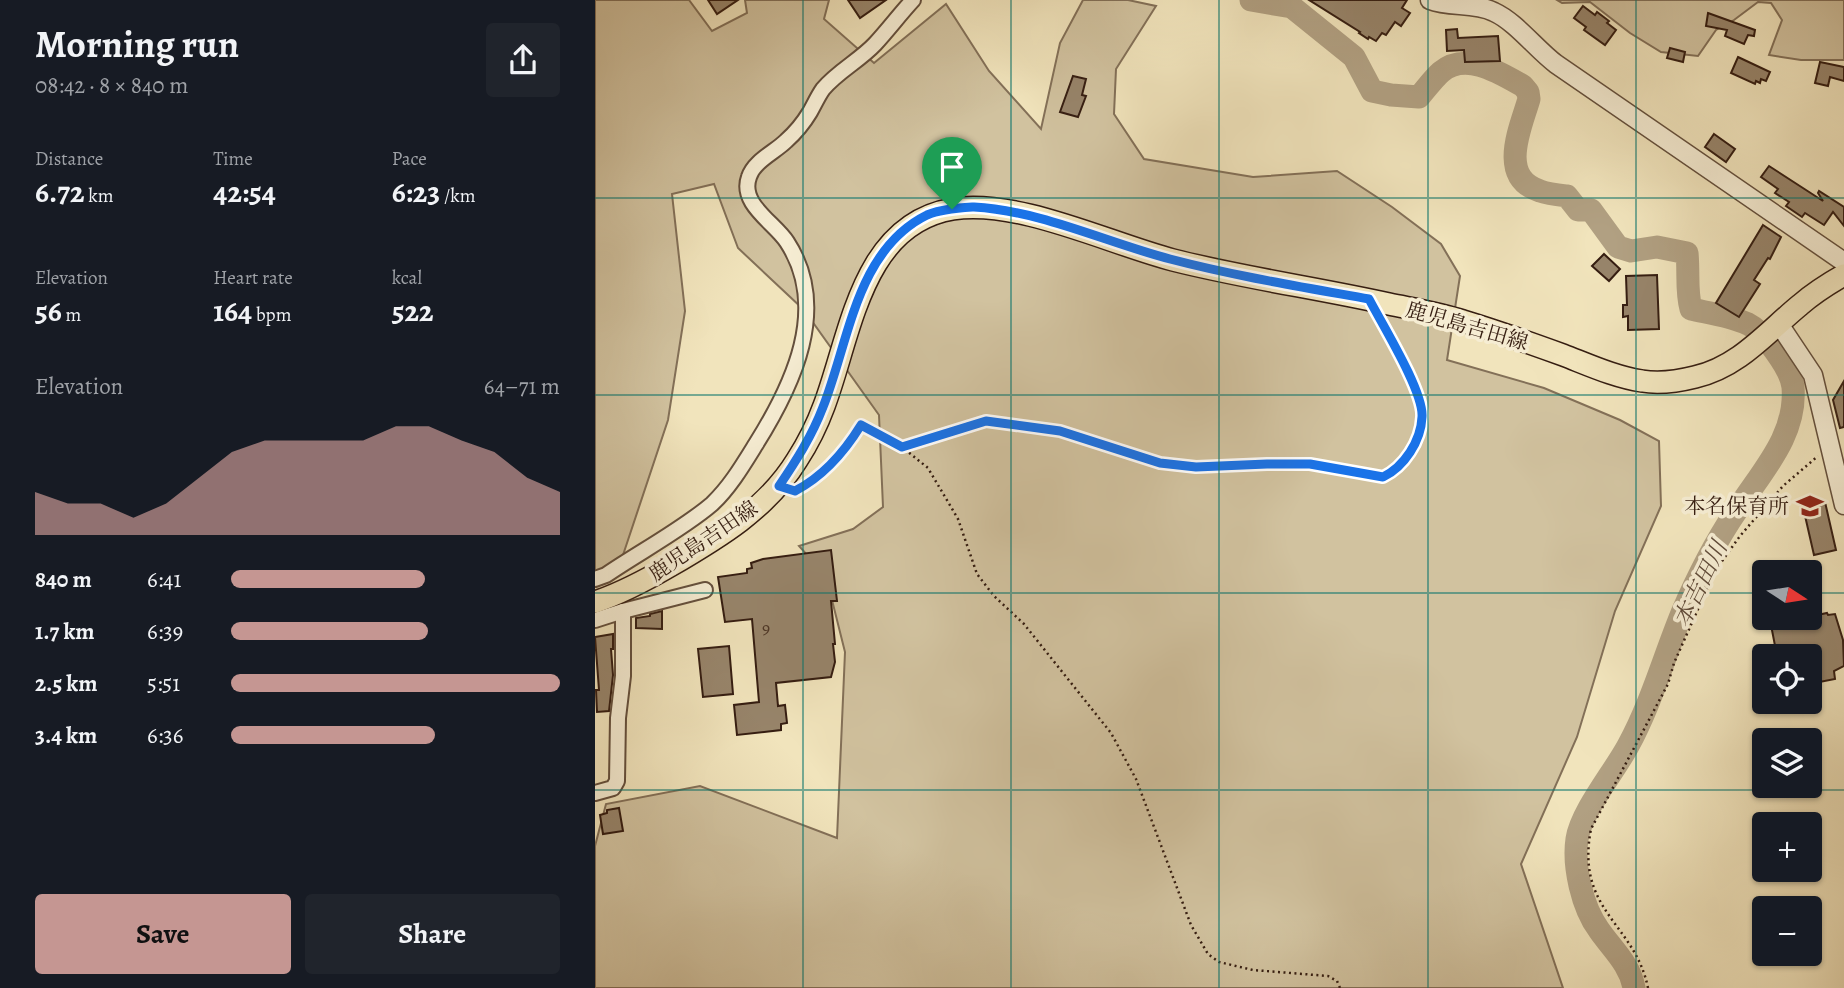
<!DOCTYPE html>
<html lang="en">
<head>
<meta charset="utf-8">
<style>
	:root { --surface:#171b24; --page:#20242c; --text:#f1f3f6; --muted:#9ea1a6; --accent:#c59692 }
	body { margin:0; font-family:Alegreya,"Noto Serif JP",serif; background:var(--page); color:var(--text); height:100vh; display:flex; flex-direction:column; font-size:26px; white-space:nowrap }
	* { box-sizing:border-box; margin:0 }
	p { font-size:23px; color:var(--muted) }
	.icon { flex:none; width:38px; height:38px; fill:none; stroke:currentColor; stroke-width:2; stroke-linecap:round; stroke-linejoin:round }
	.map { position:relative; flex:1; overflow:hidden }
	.side { display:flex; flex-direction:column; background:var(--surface); width:595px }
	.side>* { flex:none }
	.needle { width:46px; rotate:102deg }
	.fabs { position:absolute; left:1157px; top:560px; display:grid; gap:14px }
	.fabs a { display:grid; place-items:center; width:70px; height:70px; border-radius:7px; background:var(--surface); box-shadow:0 2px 5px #0004; font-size:35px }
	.pin { position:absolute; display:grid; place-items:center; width:60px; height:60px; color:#fff; margin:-72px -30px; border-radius:50% 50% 50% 0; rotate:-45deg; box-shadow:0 0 7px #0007 }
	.pin .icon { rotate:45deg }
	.round { display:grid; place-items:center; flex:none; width:74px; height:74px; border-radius:7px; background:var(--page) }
	.overview { display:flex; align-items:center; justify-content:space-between; height:119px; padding:0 35px }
	h1 { font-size:38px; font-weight:700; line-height:52px }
	.metrics { display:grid; grid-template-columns:repeat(3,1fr); gap:10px; height:119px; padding:7px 35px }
	.metrics div { display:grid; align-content:center }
	.metrics b { font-size:30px; font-weight:700 }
	.metrics small { font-size:19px; font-weight:400 }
	.metrics p { font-size:19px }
	.chart { height:196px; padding:14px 35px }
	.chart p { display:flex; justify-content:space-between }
	.chart svg { width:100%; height:126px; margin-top:7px; fill:var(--accent); opacity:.7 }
	.primary-button { display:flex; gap:14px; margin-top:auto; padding:14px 35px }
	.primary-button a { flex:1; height:80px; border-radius:7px; background:var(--accent); color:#111; font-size:28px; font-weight:700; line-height:80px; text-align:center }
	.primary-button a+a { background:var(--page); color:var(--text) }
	ul { padding:0 35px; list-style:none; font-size:23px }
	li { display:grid; grid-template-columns:112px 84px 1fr; align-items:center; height:52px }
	li i { height:18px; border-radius:9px; background:var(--accent) }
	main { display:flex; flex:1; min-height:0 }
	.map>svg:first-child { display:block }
	.green { fill:#d1c29f; stroke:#837058; stroke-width:2 }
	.water { fill:#b1a082; stroke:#7f6c55; stroke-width:2 }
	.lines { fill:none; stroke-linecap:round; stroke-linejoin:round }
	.river { stroke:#b1a082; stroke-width:23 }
	.building { fill:#97846a; stroke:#351d11; stroke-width:2 }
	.minor-casing { stroke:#644f3c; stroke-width:18 }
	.tertiary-casing { stroke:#644f3c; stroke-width:21 }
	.primary-casing { stroke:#351d11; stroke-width:24 }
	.path { stroke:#351d11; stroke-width:2.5; stroke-dasharray:2 3.5; stroke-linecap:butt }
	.minor { stroke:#f6edd3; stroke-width:14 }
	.tertiary { stroke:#f6edd3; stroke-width:18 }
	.primary { stroke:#f1e4bc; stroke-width:21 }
	.route-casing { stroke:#fff; stroke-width:14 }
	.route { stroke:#1a73e8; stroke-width:9 }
	.grid { fill:none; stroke:#0f766e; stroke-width:2; stroke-opacity:0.55 }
	.labels { text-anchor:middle; stroke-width:7; stroke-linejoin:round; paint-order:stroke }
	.number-label { font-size:18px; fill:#4e3727 }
	.street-label { font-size:21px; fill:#351d11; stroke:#f6edd3 }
	.poi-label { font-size:21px; fill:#351d11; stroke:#f6edd3; text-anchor:end }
	.water-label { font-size:23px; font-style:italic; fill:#604b39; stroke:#f6edd3 }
</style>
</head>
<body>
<main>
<section class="side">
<div class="overview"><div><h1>Morning run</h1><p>08:42 · 8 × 840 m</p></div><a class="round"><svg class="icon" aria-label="share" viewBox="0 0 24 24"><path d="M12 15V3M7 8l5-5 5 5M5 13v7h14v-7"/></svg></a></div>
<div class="metrics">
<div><p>Distance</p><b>6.72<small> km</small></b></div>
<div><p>Time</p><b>42:54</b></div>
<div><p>Pace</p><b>6:23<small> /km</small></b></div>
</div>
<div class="metrics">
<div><p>Elevation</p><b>56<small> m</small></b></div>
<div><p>Heart rate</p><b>164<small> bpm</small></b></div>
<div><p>kcal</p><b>522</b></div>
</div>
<div class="chart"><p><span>Elevation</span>64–71 m</p>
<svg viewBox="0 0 160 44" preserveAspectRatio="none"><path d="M0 44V29L10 33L20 33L30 38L40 33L50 24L60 15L70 11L80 11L90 11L100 11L110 6L120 6L130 11L140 15L150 24L160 29V44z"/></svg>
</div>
<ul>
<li><b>840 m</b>6:41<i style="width:59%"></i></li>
<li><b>1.7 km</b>6:39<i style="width:60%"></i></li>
<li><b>2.5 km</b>5:51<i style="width:100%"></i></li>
<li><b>3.4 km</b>6:36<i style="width:62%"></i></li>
</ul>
<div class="primary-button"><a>Save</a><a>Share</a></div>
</section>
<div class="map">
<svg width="1249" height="988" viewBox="0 0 1249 988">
	<rect width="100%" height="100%" fill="#f1e4bc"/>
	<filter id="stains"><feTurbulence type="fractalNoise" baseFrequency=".00286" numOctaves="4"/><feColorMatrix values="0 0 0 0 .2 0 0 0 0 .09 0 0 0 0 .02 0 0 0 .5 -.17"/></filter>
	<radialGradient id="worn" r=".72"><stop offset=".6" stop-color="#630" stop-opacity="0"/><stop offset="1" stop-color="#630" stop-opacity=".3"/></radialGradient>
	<g class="green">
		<path d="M0 0H94L117 31 152 13 150 0H234L229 19 279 63 351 4 394 71 446 129 465 43 488 0H533L561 6 521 69 519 114 549 159 658 177 742 171 797 207 846 244 865 276 852 360 949 388 1025 420 1064 441 1066 506 1020 611 982 737 926 864 968 988H0V846L11 804 105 786 242 838 250 652 231 576 204 546 258 529 288 507 284 415 209 310 143 248 119 184 77 194 90 311 73 420 23 570 0 576Z"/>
		<path d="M962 0H1249V60H1206L1174 55 1187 20 1176 3 1163 2 1139 20 1121 30 1103 56 1066 52 1035 33 995 2 967 3Z"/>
	</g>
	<path class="water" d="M1220 563 1224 585 1215 587 1214 572H1181Z"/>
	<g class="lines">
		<path class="river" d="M656 0 697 7 759 57 777 91 796 95 824 97C831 89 838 79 846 72 871 51 905 73 928 86L933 92 934 99C926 127 902 177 945 191 953 194 963 195 972 196L983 210H996L1023 247 1036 251 1062 247 1092 253C1094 272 1091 291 1096 309 1114 313 1136 316 1153 324 1169 332 1196 369 1198 387 1202 436 1166 472 1142 510 1120 542 1102 578 1087 613 1069 657 1056 704 1033 746 1019 772 986 812 982 839 978 866 987 907 1004 930 1017 949 1035 964 1039 988"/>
	</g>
	<g class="building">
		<path d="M113 0H143L122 14Z"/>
		<path d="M253 0H291L265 18Z"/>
		<path d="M714 0H812L807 8 815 13 806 26 800 22 791 35 787 33 781 41 774 37 773 39 764 33 765 32Z"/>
		<path d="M988 6 1000 15 1002 12 1014 21 1012 23 1021 30 1010 45 989 30 991 27 979 18Z"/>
		<path d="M1113 13 1160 30 1159 36 1153 35 1149 44 1130 36 1132 30 1111 26Z"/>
		<path d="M862 29 863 38 903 36 905 61 870 62 869 50 852 51 851 30Z"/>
		<path d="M1075 48 1090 52 1088 62 1072 58Z"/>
		<path d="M1143 57 1175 72 1171 81 1166 79 1165 83 1161 81 1160 84 1136 73Z"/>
		<path d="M1225 62 1249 67V81L1235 77 1233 86 1220 83Z"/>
		<path d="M478 76 491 79 487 95 491 96 483 117 465 112Z"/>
		<path d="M1119 134 1140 149 1131 162 1110 147Z"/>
		<path d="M1174 166 1228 201 1223 193 1224 191 1249 207V226L1238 212 1229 225 1210 213 1207 217 1191 206 1194 202 1180 193 1183 189 1166 177Z"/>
		<path d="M1168 225 1186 237 1175 259 1173 258 1159 280 1165 284 1144 317 1121 303Z"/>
		<path d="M1009 254 1025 269 1014 281 997 266Z"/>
		<path d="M1062 275 1064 329 1033 330V316L1028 317V305H1032L1031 276Z"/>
		<path d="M1249 381V427L1245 428 1238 400Z"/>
		<path d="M1230 502 1241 550 1219 555 1208 507Z"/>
		<path d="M236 550 242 601H236L240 644H238L240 662 236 677 181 683 183 706 190 705 192 723 186 724V730L142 735 139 705 164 702 157 619 130 622 123 577 152 573V569L157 568 156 563 168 559Z"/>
		<path d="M67 611V629L41 628V618L55 616V614Z"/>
		<path d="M1232 613 1233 615 1240 614 1248 640 1249 666 1239 671 1240 679 1214 684V656H1182L1176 625Z"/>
		<path d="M18 634V649H16L18 675 14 711 2 712 1 690H4L0 637Z"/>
		<path d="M134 646 138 694 108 697 103 649Z"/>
		<path d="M24 808 28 831 8 834 5 815 12 813V810Z"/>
	</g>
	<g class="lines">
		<defs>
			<g id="minor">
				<path d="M0 579 11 575C43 553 88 529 117 504 135 487 148 465 161 444 198 385 235 308 192 242 180 223 144 204 154 177 159 161 180 152 191 141 200 133 209 122 215 112 219 105 223 96 228 89 243 71 264 61 280 44 293 30 305 14 318 0"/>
				<path d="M28 611 110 590"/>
				<path d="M0 620 28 611V676L23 718 22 781 18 788 0 793"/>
			</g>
			<g id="tertiary">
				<path d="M835 0C855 8 879 2 899 12 921 22 941 49 961 64L1249 262"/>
				<path d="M1184 324 1218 375 1249 505"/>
			</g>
			<path id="primary" d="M0 602C27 593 51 580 75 566 123 538 172 509 202 460 213 443 222 425 229 406 256 335 266 224 358 209 424 199 513 243 578 260 649 278 722 288 794 304 818 309 844 313 868 321 901 331 935 343 968 355 994 365 1020 377 1047 381 1064 384 1084 381 1100 377 1144 367 1172 332 1205 305 1219 293 1233 284 1249 275"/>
		</defs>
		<use href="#minor" class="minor-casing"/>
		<use href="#tertiary" class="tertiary-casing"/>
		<use href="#primary" class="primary-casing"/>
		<g class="path">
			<path d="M307 447 391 421 465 431 514 449 564 463 601 467 715 464 788 477C800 471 807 464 815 452 820 443 827 427 827 416 829 393 795 340 783 318"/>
			<path d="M201 490C227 476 250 450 266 425L307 447 333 468 363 519 382 574 399 596 429 624 516 733 541 779 596 925 613 954 624 962 658 970 733 976 742 981 745 988"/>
			<path d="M1053 988C1040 923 980 911 996 829L1073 684 1079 663 1120 571 1145 536 1188 486 1223 456"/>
		</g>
		<use href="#minor" class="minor"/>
		<use href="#tertiary" class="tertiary"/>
		<use href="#primary" class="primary"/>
	</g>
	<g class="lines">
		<defs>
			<path id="route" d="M379 207C447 211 510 242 575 259 640 276 707 287 774 299 787 324 829 392 827 417 826 441 809 467 788 477L715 464H672L601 467 565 463 465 431 391 421 307 447 266 425C250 451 227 477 200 491L184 486C201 461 217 436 228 407 254 342 261 250 332 215 346 209 364 208 379 207Z"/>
		</defs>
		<use href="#route" class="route-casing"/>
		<use href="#route" class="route"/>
	</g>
	<path class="grid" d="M208 0V988M416 0V988M624 0V988M833 0V988M1041 0V988M0 198H1249M0 395H1249M0 593H1169M1214 593H1249M0 790H1249"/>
	<defs>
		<symbol id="school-bare" viewBox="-9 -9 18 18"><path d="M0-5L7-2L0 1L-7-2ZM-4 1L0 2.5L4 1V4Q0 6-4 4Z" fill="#8f2418" stroke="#f6edd3" stroke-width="2.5" paint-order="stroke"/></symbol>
	</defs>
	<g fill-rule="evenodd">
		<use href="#school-bare" x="1196" y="487" width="38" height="38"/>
	</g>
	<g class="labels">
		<g class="number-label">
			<text x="171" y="634">9</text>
		</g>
		<g class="street-label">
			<text transform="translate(872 326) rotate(16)" y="7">鹿児島吉田線</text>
			<text transform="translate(108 541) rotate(-34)" y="7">鹿児島吉田線</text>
		</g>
		<g class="poi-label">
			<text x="1194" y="513">本名保育所</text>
		</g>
		<g class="water-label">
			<text transform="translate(1105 584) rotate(-64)" y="8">本吉田川</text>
		</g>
	</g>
	<rect width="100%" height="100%" filter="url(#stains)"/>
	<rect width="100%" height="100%" fill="url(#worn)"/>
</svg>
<div class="fabs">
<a><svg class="needle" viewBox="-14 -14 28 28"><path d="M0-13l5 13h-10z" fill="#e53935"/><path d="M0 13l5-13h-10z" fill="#9ea1a6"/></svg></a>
<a><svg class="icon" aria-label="locate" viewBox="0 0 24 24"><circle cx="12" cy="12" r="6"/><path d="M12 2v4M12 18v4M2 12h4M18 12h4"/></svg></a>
<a><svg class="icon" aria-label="layers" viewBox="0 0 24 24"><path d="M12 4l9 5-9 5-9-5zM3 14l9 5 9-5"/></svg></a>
<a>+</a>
<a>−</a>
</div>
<div class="pin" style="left:357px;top:209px;background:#1e9e55"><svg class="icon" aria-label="arrive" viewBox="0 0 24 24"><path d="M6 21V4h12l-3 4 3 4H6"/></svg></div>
</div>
</main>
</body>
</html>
